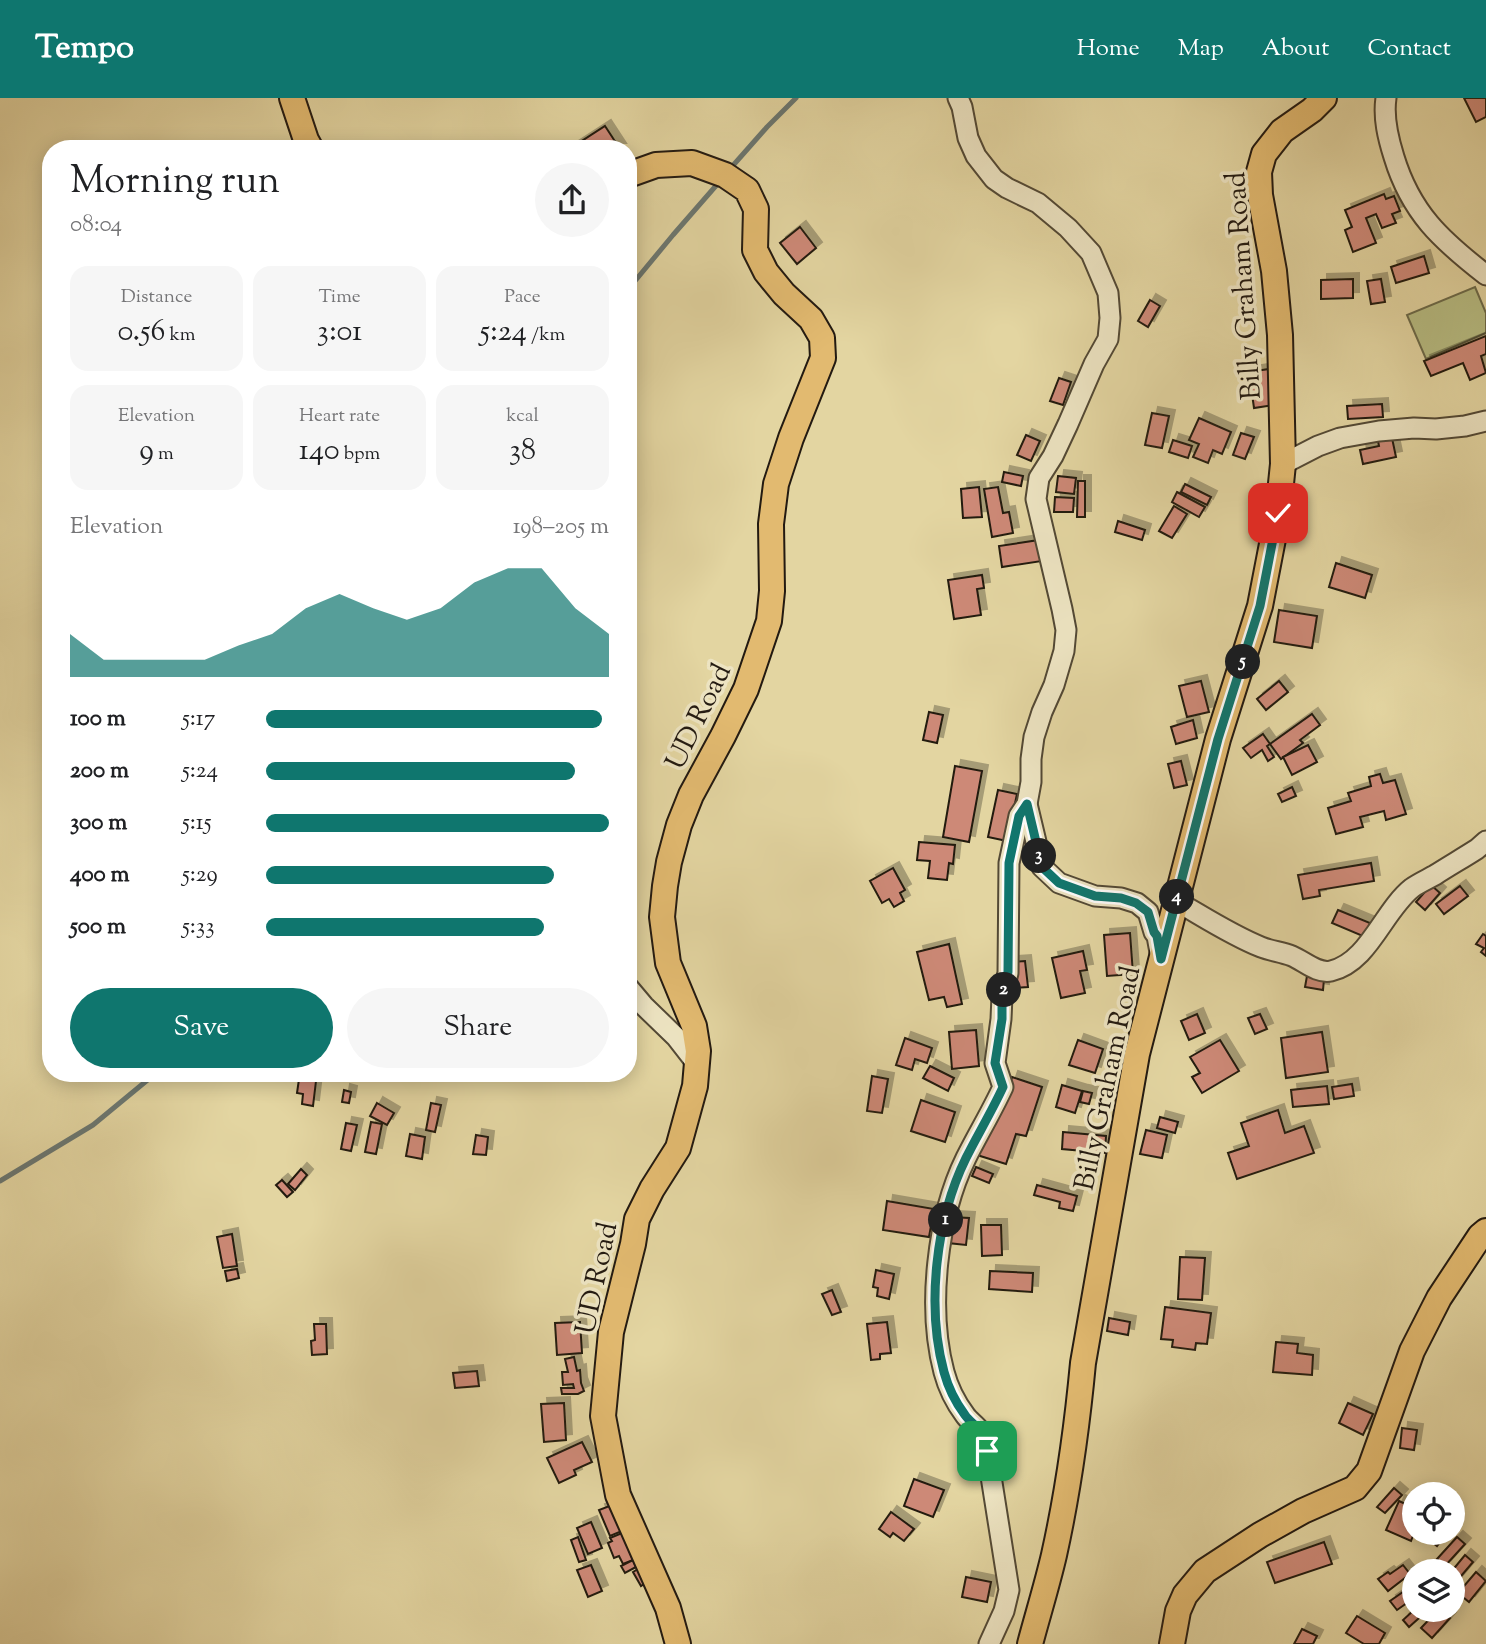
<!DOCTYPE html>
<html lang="en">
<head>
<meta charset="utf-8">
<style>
	:root { --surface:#fff; --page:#f6f6f6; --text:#202124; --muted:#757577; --accent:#0f766e }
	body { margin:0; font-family:"Sorts Mill Goudy",serif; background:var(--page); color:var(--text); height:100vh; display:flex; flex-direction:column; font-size:26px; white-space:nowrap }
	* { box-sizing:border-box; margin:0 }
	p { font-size:23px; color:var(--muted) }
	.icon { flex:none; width:38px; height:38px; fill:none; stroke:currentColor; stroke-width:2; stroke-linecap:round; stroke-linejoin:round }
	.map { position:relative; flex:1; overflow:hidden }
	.side { position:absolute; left:42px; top:42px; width:595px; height:942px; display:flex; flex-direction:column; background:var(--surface); border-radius:28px; box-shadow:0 4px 18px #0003 }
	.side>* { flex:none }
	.controls { position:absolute; left:1402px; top:1384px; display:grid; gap:14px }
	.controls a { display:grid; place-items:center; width:63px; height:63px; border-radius:50%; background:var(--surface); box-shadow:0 4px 18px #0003; font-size:35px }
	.pin { position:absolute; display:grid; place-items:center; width:60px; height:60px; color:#fff; margin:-30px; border-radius:14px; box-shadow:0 4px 10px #0006 }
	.km { position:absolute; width:35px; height:35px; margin:-18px; border-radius:50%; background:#222; color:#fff; font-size:19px; line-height:35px; text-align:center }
	.round { display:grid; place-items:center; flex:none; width:74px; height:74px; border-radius:37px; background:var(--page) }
	.summary { display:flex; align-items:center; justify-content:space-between; height:119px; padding:0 28px }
	h1 { font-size:38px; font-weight:600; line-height:52px }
	.stats { display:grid; grid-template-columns:repeat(3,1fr); gap:10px; height:119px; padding:7px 28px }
	.stats div { display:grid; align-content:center; border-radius:18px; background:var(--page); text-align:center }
	.stats b { font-size:30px; font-weight:600 }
	.stats small { font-size:19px; font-weight:400 }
	.stats p { font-size:19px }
	.chart { height:196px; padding:14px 28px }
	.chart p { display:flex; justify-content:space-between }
	.chart svg { width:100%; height:126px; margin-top:7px; fill:var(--accent); opacity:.7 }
	.cta { display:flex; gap:14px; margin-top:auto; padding:14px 28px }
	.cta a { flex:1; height:80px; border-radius:42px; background:var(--accent); color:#fff; font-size:28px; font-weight:600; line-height:80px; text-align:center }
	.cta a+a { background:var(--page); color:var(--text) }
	ul { padding:0 28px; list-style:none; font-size:23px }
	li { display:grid; grid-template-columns:112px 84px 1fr; align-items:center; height:52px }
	li i { height:18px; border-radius:9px; background:var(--accent) }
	header { display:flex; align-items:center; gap:42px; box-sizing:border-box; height:98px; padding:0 35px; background:var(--accent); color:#fff }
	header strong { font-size:33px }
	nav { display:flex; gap:38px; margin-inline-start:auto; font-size:24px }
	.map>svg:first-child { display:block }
	.pitch { fill:#b7bc82; stroke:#6d6b4a; stroke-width:2 }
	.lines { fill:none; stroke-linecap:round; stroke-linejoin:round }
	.stream { stroke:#6b7771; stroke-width:5 }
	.building { fill:#cd8977; stroke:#231a11; stroke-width:2; filter:url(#shadow) }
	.minor-casing { stroke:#534935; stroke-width:23 }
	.major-casing { stroke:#231a11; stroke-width:28 }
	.minor { stroke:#ede4c2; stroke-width:19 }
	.major { stroke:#e2ba70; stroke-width:24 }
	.route-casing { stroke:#fff; stroke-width:14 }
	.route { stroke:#0f766e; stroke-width:9 }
	.labels { text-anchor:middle; stroke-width:7; stroke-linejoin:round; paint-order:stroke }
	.street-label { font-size:28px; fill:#231a11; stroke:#ede4c2 }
</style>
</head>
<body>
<header>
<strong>Tempo</strong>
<nav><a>Home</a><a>Map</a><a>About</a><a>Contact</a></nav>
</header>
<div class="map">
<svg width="1486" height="1546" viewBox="0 0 1486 1546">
	<defs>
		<filter id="shadow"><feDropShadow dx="6" dy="-6" stdDeviation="0" flood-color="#0004"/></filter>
	</defs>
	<rect width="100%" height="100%" fill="#e3d5a1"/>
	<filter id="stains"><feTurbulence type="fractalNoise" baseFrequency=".00286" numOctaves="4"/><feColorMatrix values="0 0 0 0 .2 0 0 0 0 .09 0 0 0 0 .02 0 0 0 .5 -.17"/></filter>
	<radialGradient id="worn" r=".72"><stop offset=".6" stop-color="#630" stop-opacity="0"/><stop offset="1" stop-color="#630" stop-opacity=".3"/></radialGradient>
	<path class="pitch" d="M1475 189 1486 215V235L1426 261 1407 217Z"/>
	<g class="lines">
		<g class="stream">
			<path d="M729 72 767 29 796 0"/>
			<path d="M628 195 630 189 673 137 721 82"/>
			<path d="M0 1083 93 1027 156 975"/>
		</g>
	</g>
	<g class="building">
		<path d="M1464 0H1486V19L1476 24Z"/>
		<path d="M605 28 620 51H572L571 50Z"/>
		<path d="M1384 96 1386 101 1394 98 1400 113 1392 116 1396 125 1382 130 1376 116 1366 120 1376 145 1353 154 1345 132 1352 129 1345 112Z"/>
		<path d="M800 129 816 150 797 166 780 145Z"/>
		<path d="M1424 158 1429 175 1396 185 1391 169Z"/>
		<path d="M1353 181V200L1321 201V182Z"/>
		<path d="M1381 181 1385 204 1371 206 1367 183Z"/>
		<path d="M1150 202 1160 208 1148 229 1138 223Z"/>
		<path d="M1486 238V256L1481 258 1486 275 1470 282 1463 265 1431 278 1424 263Z"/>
		<path d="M1269 271 1274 307 1254 310 1249 274Z"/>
		<path d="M1059 280 1071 284 1063 307 1050 303Z"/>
		<path d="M1382 306 1383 319 1348 321 1347 308Z"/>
		<path d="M1152 315 1169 318 1162 350 1145 347Z"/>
		<path d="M1199 320 1231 334 1222 356 1213 352 1208 365 1193 359 1199 346 1189 342Z"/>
		<path d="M1241 335 1254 339 1245 361 1233 357Z"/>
		<path d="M1026 337 1040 343 1031 363 1017 357Z"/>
		<path d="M1392 340 1396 359 1363 366 1360 352 1379 348 1378 343Z"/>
		<path d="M1173 342 1192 348 1188 360 1169 354Z"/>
		<path d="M1004 374 1023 378 1021 388 1002 384Z"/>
		<path d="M1058 378 1076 380 1074 396 1056 394Z"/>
		<path d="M1078 383H1085V419H1077Z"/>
		<path d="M1185 386 1211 399 1207 407 1181 394Z"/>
		<path d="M979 389 982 419 963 420 961 391Z"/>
		<path d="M998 389 1003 415 1009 414 1013 435 992 439 984 391Z"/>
		<path d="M1177 394 1205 409 1199 419 1172 404Z"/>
		<path d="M1055 399 1074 400 1073 414H1054Z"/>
		<path d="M1174 408 1187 416 1172 440 1159 433Z"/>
		<path d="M1118 423 1145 432 1142 442 1115 434Z"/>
		<path d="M1039 442 1042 463 1002 469 999 448Z"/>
		<path d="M1336 465 1372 477 1365 500 1329 489Z"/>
		<path d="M982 477 984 490 977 491 981 517 954 521 948 482Z"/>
		<path d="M1279 512 1317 518 1312 550 1274 544Z"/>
		<path d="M1201 583 1209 614 1187 619 1179 588Z"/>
		<path d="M1279 583 1288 594 1266 612 1257 601Z"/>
		<path d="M929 614 943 617 937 645 923 642Z"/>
		<path d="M1312 616 1320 627 1300 642 1303 645 1281 661 1270 646Z"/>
		<path d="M1193 622 1197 640 1176 646 1171 629Z"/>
		<path d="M1263 636 1270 646 1267 648 1274 659 1268 663 1262 652 1251 660 1243 650Z"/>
		<path d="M1308 647 1317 664 1292 677 1283 659Z"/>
		<path d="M1181 663 1187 687 1174 690 1168 666Z"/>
		<path d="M955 668 982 673 969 744 943 739Z"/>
		<path d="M1380 676 1383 685 1395 682 1406 716 1386 722 1384 713 1360 719 1363 729 1336 736 1328 710 1351 703 1348 695 1371 688 1369 679Z"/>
		<path d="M1292 689 1296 698 1282 704 1278 696Z"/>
		<path d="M998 692 1017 696 1007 743 988 739Z"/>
		<path d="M919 744 955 747 953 766 949 765 947 782 928 780 930 763 917 762Z"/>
		<path d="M1371 765 1374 783 1319 792 1320 798 1303 801 1298 777Z"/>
		<path d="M893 770 905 792 900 795 904 803 894 809 889 801 882 805 870 783Z"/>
		<path d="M1431 787 1440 795 1425 812 1416 804Z"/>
		<path d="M1460 788 1468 798 1444 816 1436 806Z"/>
		<path d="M1338 812 1370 825 1365 839 1332 825Z"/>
		<path d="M1130 835 1133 876 1107 878 1104 837Z"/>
		<path d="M1483 836 1486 838V858L1481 854 1484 850 1476 846Z"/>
		<path d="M949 846 962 906 947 909 944 899 929 902 917 854Z"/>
		<path d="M1083 853 1087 872 1080 873 1085 895 1061 900 1052 860Z"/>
		<path d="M1025 863 1028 889 1014 890 1012 864Z"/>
		<path d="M1307 878 1324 881 1323 892 1305 889Z"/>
		<path d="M1197 916 1205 935 1189 942 1181 923Z"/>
		<path d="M1260 916 1267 931 1255 936 1248 920Z"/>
		<path d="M976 932 979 968 952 971 949 934Z"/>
		<path d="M1322 934 1328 974 1286 980 1281 940Z"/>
		<path d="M905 940 932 950 927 965 915 961 912 972 896 967Z"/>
		<path d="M1078 942 1103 951 1095 975 1069 967Z"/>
		<path d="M1220 942 1239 973 1202 995 1192 979 1200 975 1190 959Z"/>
		<path d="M930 968 954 980 948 993 923 980Z"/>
		<path d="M872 978 888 981 882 1015 867 1013Z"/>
		<path d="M1012 979 1042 989 1026 1038 1016 1036 1006 1066 977 1057 988 1023 996 1025Z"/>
		<path d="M299 981 316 983 313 1008 302 1006 303 996 297 995Z"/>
		<path d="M1352 986 1354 998 1334 1001 1332 989Z"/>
		<path d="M1062 987 1082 993 1075 1015 1056 1009Z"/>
		<path d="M1327 988 1329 1006 1293 1009 1291 992Z"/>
		<path d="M344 992 351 994 349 1005 342 1004Z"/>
		<path d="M1083 993 1092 995 1089 1006 1080 1004Z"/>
		<path d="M921 1002 955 1014 945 1044 911 1033Z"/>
		<path d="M377 1005 394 1015 387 1027 370 1018Z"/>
		<path d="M431 1005 441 1007 435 1034 426 1032Z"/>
		<path d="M1278 1012 1285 1035 1304 1028 1314 1055 1237 1081 1228 1055 1249 1048 1241 1025Z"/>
		<path d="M1160 1019 1178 1024 1175 1035 1157 1030Z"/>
		<path d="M371 1024 382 1026 376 1056 365 1054Z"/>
		<path d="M346 1025 357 1027 351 1053 341 1051Z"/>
		<path d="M1146 1032 1167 1037 1162 1060 1140 1056Z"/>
		<path d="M1063 1034 1106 1038 1105 1055 1062 1051Z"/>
		<path d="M410 1036 425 1039 422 1061 406 1058Z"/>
		<path d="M476 1037 488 1039 486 1057 473 1056Z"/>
		<path d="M976 1069 993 1076 989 1085 972 1078Z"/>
		<path d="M301 1071 307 1077 295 1092 288 1086Z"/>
		<path d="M282 1082 293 1094 287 1099 276 1087Z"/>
		<path d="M1037 1087 1077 1098 1073 1113 1059 1110 1060 1104 1034 1097Z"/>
		<path d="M887 1103 934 1111 929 1139 883 1132Z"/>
		<path d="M951 1119 969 1120 966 1147 948 1145Z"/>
		<path d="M981 1127H1001L1002 1157 982 1158Z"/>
		<path d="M232 1136 237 1168 223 1170 217 1139Z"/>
		<path d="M1180 1159 1205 1160 1202 1202 1178 1201Z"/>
		<path d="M237 1171 239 1180 227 1183 225 1173Z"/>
		<path d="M876 1172 894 1176 889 1201 877 1198 878 1190 873 1189Z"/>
		<path d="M990 1173 1033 1175 1032 1194 989 1191Z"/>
		<path d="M832 1192 841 1214 832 1217 822 1196Z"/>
		<path d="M1165 1209 1211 1215 1207 1246 1196 1245 1195 1252 1172 1249 1173 1242 1161 1241Z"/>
		<path d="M1109 1220 1130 1224 1128 1237 1107 1233Z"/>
		<path d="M580 1224 582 1255 557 1257 555 1225Z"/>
		<path d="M887 1224 891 1255 880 1256V1261L871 1262 867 1226Z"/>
		<path d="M314 1226H326L327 1256 312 1257 311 1243 315 1242Z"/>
		<path d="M1276 1244 1298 1246 1297 1255 1313 1257 1312 1277 1273 1274Z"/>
		<path d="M574 1259 577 1273 580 1272 581 1285 584 1293 578 1296H562L561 1290H574L573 1286 563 1287 562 1274H568L565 1261Z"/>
		<path d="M477 1273 479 1288 455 1290 453 1275Z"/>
		<path d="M564 1305 566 1342 544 1344 541 1306Z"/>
		<path d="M1348 1305 1373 1316 1363 1337 1339 1325Z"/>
		<path d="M1402 1330 1417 1332 1414 1352 1400 1350Z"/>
		<path d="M582 1344 592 1364 574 1372 576 1377 559 1385 547 1360Z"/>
		<path d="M914 1381 944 1392 933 1419 904 1408Z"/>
		<path d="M1394 1390 1402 1397 1385 1415 1377 1409Z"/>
		<path d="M1399 1403 1414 1410V1435L1411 1443 1386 1432Z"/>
		<path d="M612 1407 622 1433 610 1438 599 1412Z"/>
		<path d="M891 1414 914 1431 904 1443 893 1435 890 1439 879 1431Z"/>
		<path d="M591 1424 602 1450 588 1456 577 1430Z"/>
		<path d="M622 1435 633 1462 623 1466 619 1458 614 1460 608 1445 612 1443 610 1440Z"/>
		<path d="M1431 1435H1447L1437 1448 1427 1440Z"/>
		<path d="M578 1439 586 1462 579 1464 571 1442Z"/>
		<path d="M1457 1439 1465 1446 1445 1468 1437 1461Z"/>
		<path d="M1324 1444 1332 1466 1275 1485 1267 1464Z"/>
		<path d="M1465 1457 1473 1464 1456 1484 1452 1480V1474H1451Z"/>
		<path d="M633 1462 636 1469 625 1475 621 1468Z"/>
		<path d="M591 1467 602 1493 588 1499 577 1472Z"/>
		<path d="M1403 1467 1410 1476 1388 1493 1378 1481 1388 1474 1390 1476Z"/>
		<path d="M640 1470 647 1484 641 1488 633 1474Z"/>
		<path d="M1476 1474 1486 1483 1469 1504 1458 1495Z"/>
		<path d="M966 1479 991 1484 987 1504 962 1499Z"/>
		<path d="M1413 1487 1414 1500 1397 1512 1390 1503Z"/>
		<path d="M1414 1512H1428L1409 1529 1403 1522Z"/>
		<path d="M1438 1512H1441L1450 1520 1432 1540 1421 1530Z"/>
		<path d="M1357 1518 1385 1535 1379 1546H1364L1346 1535Z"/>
		<path d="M1302 1531 1317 1538 1313 1546H1294Z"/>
	</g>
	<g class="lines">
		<defs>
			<g id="minor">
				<path d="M958 0 962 9 968 40 976 58 994 81 1007 90 1038 105 1068 130 1091 155 1108 195 1110 220 1108 241 1094 266 1068 326 1053 358 1039 380 1036 401 1062 511 1066 532 1064 553 1054 587 1042 614 1034 639 1031 661V684L1027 706 1019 718 1009 765 1008 875 1002 898 1001 921 995 965 1003 989C992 1013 978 1036 966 1060 937 1119 927 1210 944 1274 948 1289 956 1305 965 1317 969 1323 976 1327 980 1333 984 1338 985 1346 987 1353L1009 1492 1004 1513 989 1546"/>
				<path d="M1386 0C1383 20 1388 40 1394 59 1411 115 1441 142 1486 177"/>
				<path d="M1283 366 1318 348 1340 340 1379 333 1414 330 1436 331 1465 328 1486 323"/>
				<path d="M1027 706 1042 769 1059 785 1095 798 1121 800 1137 805 1148 814 1154 834 1157 838 1161 860"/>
				<path d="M1176 803C1204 819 1231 837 1261 849 1271 853 1282 854 1292 858 1304 863 1317 876 1331 873 1369 864 1383 813 1412 790 1419 785 1428 781 1435 777 1449 768 1463 760 1477 751L1486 743"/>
				<path d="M628 889 644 908 676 939 697 966"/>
			</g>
			<g id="major">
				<path d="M292 0 306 42 311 51"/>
				<path d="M628 77 656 67 692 65 725 77 747 92 756 111 755 152 766 174 784 196 811 221 822 240 823 260 791 340 776 386 771 426 772 493 769 523 746 591 723 638 691 697 679 727 669 764 665 788 662 819 668 865 694 928 698 953 695 988 678 1050 652 1091 637 1121 633 1146 611 1234 603 1318 618 1397 668 1510 678 1546"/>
				<path d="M1030 1546C1038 1516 1047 1487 1054 1457 1068 1394 1077 1329 1083 1265L1137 956 1218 641 1260 508 1278 415 1283 366 1280 237 1274 173 1260 97 1259 74 1264 56 1282 33 1312 12 1324 0"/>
				<path d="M1172 1546 1178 1513 1185 1497 1205 1473 1260 1437 1303 1413 1355 1390 1369 1373 1412 1253 1439 1200 1480 1138 1486 1133"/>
			</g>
		</defs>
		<use href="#minor" class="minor-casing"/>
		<use href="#major" class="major-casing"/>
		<use href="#minor" class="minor"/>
		<use href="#major" class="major"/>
	</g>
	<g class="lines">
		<defs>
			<path id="route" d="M987 1353C985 1346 984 1338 980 1333 976 1327 969 1323 965 1317 956 1305 948 1289 944 1274 926 1208 936 1121 966 1060 978 1036 992 1013 1003 989L995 965 1002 921V898L1008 874 1009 765 1019 718 1027 706 1042 769 1059 785 1095 798 1121 800 1136 805 1148 814 1154 834 1157 838 1161 861 1218 641 1260 508 1278 415"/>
		</defs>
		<use href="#route" class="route-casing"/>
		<use href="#route" class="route"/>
	</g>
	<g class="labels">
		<g class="street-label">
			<text transform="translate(1242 188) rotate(-94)" y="10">Billy Graham Road</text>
			<text transform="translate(697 618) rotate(-64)" y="10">UD Road</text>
			<text transform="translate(1106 980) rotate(-78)" y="10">Billy Graham Road</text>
			<text transform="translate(595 1180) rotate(-78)" y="10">UD Road</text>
		</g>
	</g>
	<rect width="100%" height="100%" filter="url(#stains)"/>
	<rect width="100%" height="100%" fill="url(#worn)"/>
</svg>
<div class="controls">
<a><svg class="icon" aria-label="locate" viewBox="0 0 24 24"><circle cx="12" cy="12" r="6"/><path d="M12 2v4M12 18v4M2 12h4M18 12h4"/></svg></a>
<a><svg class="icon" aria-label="layers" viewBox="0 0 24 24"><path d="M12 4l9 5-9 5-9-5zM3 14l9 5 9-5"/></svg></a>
</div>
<div class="pin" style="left:987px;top:1353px;background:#1e9e55"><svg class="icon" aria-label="arrive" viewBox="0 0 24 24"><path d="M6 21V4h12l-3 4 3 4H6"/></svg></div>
<div class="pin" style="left:1278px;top:415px;background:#d93025"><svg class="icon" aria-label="check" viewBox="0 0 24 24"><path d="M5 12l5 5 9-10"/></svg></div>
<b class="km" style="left:946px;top:1122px">1</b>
<b class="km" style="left:1004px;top:892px">2</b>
<b class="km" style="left:1039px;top:758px">3</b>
<b class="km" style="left:1177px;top:799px">4</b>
<b class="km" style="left:1243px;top:564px">5</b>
<section class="side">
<div class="summary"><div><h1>Morning run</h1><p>08:04</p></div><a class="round"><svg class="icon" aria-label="share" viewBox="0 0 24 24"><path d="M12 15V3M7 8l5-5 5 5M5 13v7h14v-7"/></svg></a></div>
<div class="stats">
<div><p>Distance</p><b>0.56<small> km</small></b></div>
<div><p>Time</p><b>3:01</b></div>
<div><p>Pace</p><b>5:24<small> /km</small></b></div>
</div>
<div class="stats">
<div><p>Elevation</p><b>9<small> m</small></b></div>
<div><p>Heart rate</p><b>140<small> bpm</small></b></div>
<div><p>kcal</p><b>38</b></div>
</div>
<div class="chart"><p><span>Elevation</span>198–205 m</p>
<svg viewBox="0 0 160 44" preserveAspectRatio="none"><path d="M0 44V29L10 38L20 38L30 38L40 38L50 33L60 29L70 20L80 15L90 20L100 24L110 20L120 11L130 6L140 6L150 20L160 29V44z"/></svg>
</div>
<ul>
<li><b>100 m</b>5:17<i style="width:98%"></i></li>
<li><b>200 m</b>5:24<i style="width:90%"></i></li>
<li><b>300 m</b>5:15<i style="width:100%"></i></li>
<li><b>400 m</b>5:29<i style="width:84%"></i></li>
<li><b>500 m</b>5:33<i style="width:81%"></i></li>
</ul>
<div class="cta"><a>Save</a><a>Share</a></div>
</section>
</div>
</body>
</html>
